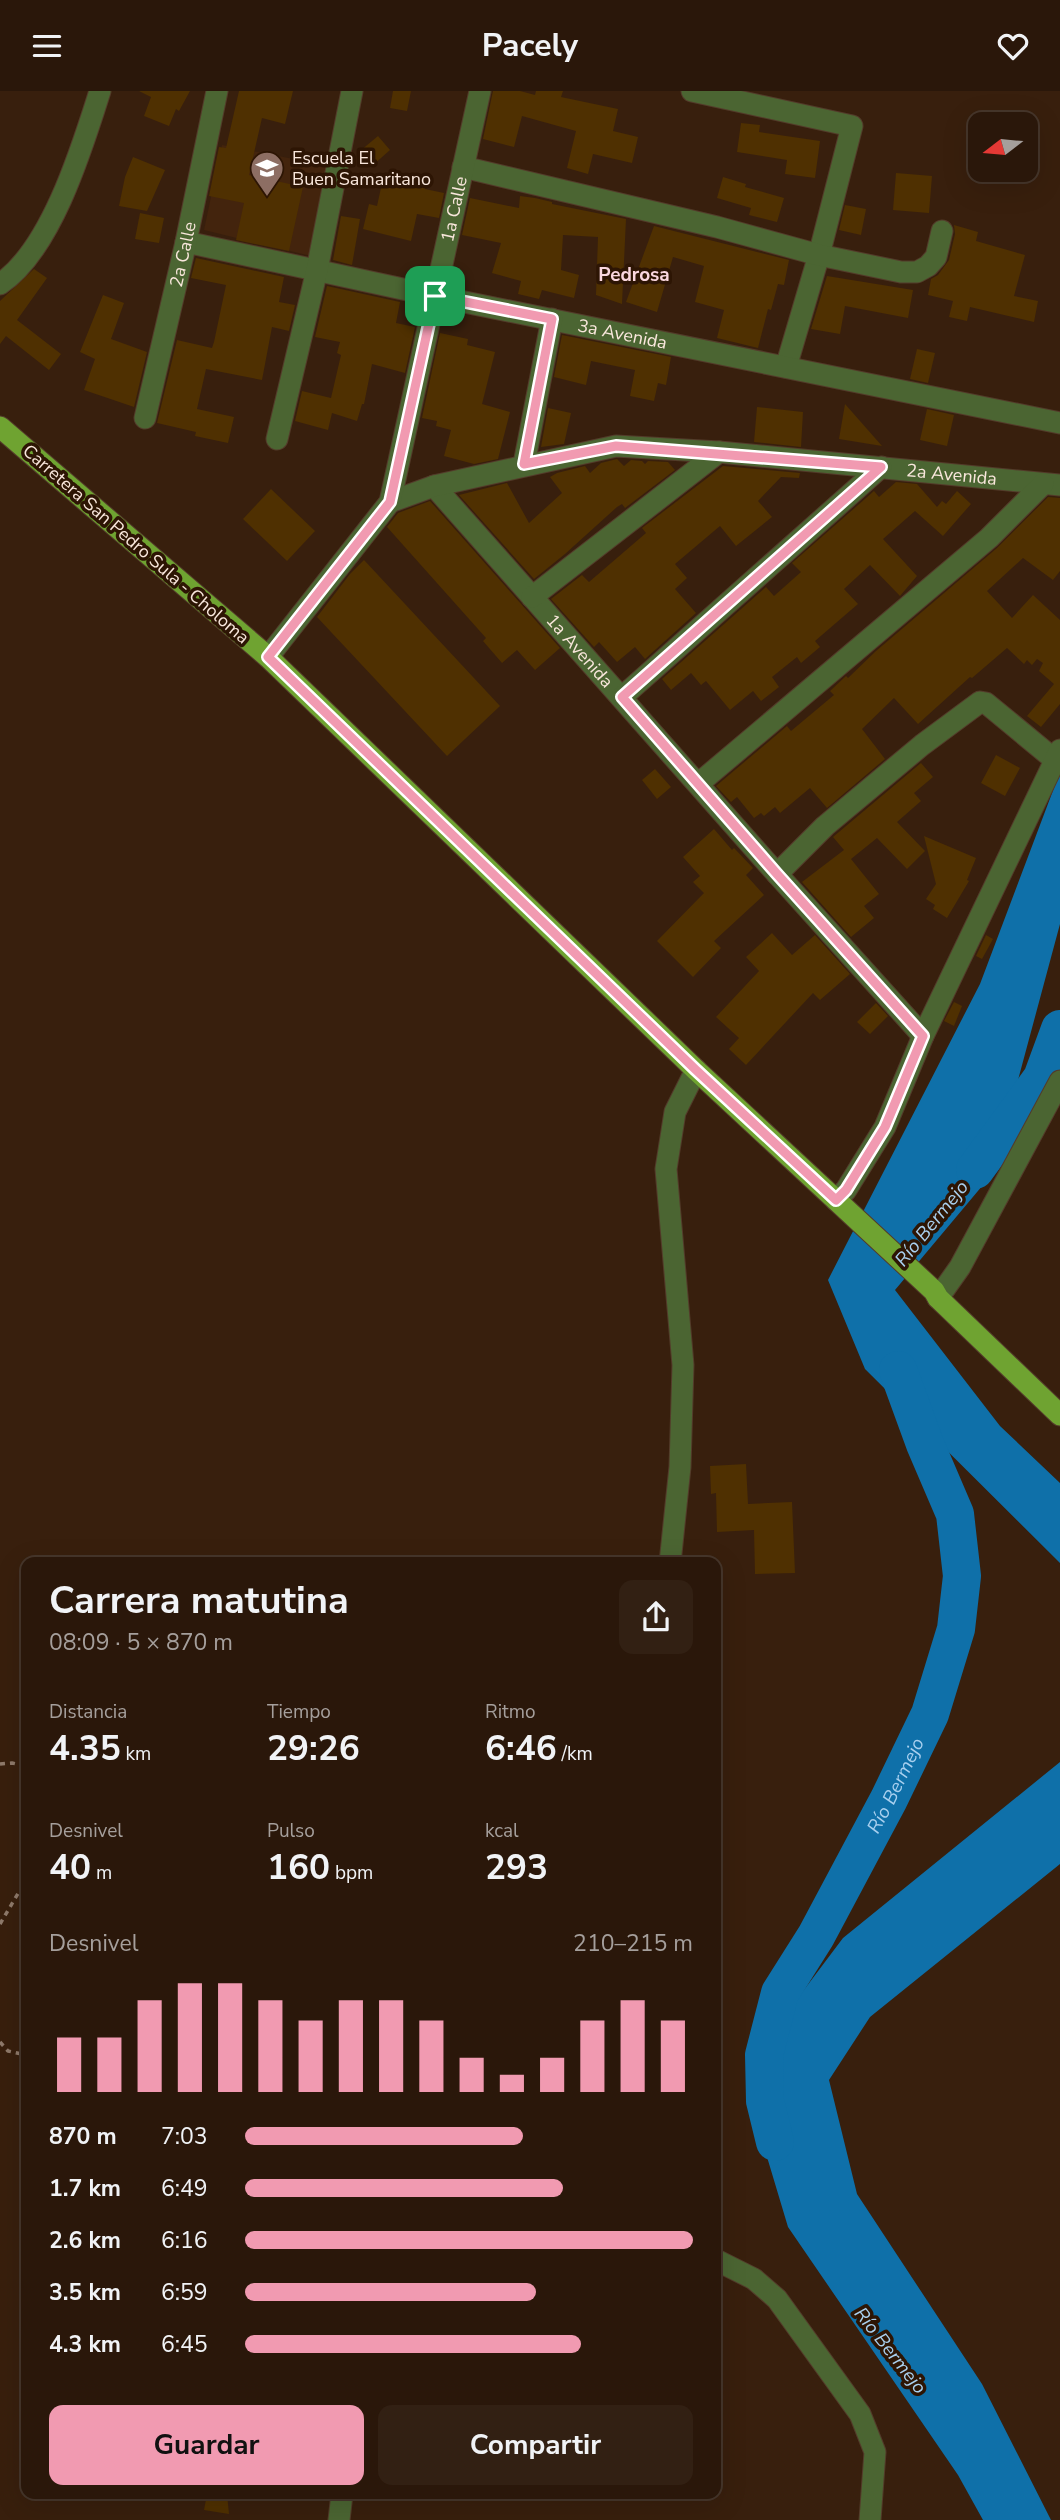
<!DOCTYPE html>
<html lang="es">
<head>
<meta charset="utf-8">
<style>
	:root { --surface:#2a170a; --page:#322013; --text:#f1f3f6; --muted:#a59f9c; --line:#46362b; --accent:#f19ab1 }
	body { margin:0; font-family:"Nunito Sans",sans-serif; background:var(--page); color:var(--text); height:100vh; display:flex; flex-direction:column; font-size:26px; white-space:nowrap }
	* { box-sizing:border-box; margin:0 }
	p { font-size:23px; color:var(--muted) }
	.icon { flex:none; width:38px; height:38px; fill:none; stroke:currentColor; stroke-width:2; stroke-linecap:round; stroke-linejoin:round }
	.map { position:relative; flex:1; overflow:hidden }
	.details { position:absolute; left:21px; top:1466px; width:700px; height:942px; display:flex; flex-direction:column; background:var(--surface); border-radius:14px; box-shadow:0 7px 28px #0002,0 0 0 2px var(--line) }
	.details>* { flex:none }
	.needle { width:46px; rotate:254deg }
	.tools { position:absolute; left:968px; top:21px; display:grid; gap:14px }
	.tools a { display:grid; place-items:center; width:70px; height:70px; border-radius:14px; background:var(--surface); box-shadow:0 7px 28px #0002,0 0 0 2px var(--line); font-size:35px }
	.pin { position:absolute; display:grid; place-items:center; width:60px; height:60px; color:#fff; margin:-30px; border-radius:14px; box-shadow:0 4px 10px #0006 }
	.round { display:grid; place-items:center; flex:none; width:74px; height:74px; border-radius:14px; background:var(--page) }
	.head { display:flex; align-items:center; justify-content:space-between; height:119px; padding:0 28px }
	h1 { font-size:38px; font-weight:700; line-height:52px }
	.metrics { display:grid; grid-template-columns:repeat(3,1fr); gap:10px; height:119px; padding:7px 28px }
	.metrics div { display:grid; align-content:center }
	.metrics b { font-size:35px; font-weight:700 }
	.metrics small { font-size:19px; font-weight:400 }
	.metrics p { font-size:19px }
	.chart { height:196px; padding:14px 28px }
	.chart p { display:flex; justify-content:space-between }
	.chart svg { width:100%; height:126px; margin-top:7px; stroke:var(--accent); stroke-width:6 }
	.action { display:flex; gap:14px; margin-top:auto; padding:14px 28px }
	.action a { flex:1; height:80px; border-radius:14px; background:var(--accent); color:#111; font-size:28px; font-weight:700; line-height:80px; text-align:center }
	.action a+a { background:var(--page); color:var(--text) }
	ul { padding:0 28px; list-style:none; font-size:23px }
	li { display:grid; grid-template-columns:112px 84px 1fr; align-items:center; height:52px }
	li i { height:18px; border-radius:9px; background:var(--accent) }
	header { display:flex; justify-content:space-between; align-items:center; height:91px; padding:0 28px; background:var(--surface); font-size:32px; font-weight:700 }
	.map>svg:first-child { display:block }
	.built { fill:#43240d }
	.water { fill:#0f70a9 }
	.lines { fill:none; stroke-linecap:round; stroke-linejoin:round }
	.river { stroke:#0f70a9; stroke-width:38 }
	.building { fill:#4f3001 }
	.minor-casing { stroke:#533b2a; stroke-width:23 }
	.major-casing { stroke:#533b2a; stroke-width:23 }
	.path { stroke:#8e796a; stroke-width:3.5; stroke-dasharray:5 5; stroke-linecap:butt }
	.minor { stroke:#4b6532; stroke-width:21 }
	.major { stroke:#6fa331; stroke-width:21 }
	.route-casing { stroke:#fff; stroke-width:14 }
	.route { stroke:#f19ab1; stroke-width:9 }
	.labels { text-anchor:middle; stroke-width:7; stroke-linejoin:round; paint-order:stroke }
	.poi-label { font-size:18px; fill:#f9e7dc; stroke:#2d1504; text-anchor:start }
	.street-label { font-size:18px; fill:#f9e7dc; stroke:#2d1504 }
	.neighbourhood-label { font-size:19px; font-weight:bold; fill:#fad7df; stroke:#2d1504 }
	.water-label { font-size:19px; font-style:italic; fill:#a9d0ef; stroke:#2d1504 }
</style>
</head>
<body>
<header><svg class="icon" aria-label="menu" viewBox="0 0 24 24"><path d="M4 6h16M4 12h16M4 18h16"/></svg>Pacely<svg class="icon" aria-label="heart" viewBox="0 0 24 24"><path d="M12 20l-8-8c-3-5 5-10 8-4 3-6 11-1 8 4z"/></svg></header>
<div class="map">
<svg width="1060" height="2429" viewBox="0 0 1060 2429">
	<rect width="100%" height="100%" fill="#381f0d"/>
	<path class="built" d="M222 54 329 75 311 165 204 139Z"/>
	<g class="water">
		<path d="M1060 681V833L993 1082 895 1199 1000 1335 1060 1392V1472L865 1278 828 1189 980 893Z"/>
		<path d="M1060 1671V1773L870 1926 829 1989 857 2103 982 2293 1051 2429H983L958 2384 788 2136 758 2036 779 1932 843 1847Z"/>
	</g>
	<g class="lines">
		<g class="river">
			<path d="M975 1079 1042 987 1060 938"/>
			<path id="s1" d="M775 2051 765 2010 764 1964 780 1902 816 1845 889 1708 930 1623 956 1538 962 1485 955 1423 925 1353 898 1279"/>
		</g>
	</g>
	<g class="building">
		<path d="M139 0H190L179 20 176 18 169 35 144 25 151 6Z"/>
		<path d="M239 0H293L285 33 262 27 249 84 303 96 289 160 236 149 244 112 209 105 219 56 226 57Z"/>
		<path d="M393 0H411L407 20 390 17Z"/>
		<path d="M493 0H520L535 4 536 0H563L561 6 618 18 613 40 638 46 632 72 593 63 588 83 567 77 576 40 522 25 514 56 483 48Z"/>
		<path d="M741 32 760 34 759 41 820 50 815 87 785 83 787 69 737 61Z"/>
		<path d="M378 45 390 59 372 75 360 60Z"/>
		<path d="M133 66 165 79 147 120 119 115 125 86Z"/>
		<path d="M896 82 932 85 929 122 893 119Z"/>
		<path d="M384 83 426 93 425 98 444 102 439 127 417 123 411 150 363 138 369 113 377 115Z"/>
		<path d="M723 86 746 93 745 96 784 107 777 131 749 124 751 117 717 107Z"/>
		<path d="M520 105 535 107 552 111V113L626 128 622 213 596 204 598 146 563 144 561 179 579 184 574 207 542 199 539 208 518 203 521 190 492 182 501 152 462 144 470 107 519 117Z"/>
		<path d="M845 114 866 118 861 144 839 139Z"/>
		<path d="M140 122 164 127 159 152 135 148Z"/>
		<path d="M341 125 360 128 352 174 333 169Z"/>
		<path d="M954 134 978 141 976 150 1025 164 1014 205 1038 210 1034 231 970 216 967 230 949 226 953 210 928 204 931 188 938 184 949 169 955 143Z"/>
		<path d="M654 135 789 169 784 194 778 193 771 219 768 218 758 257 717 247 724 219 695 211 704 175 673 166 657 221 626 211Z"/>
		<path d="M196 167 284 186 279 211 295 214 289 240 272 236 262 289 206 278 197 318 234 326 228 352 195 345 196 341 157 332 177 249 212 257 214 251 226 194 191 187Z"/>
		<path d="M34 178 47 187 17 229 61 263 49 279 6 245 0 253V210Z"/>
		<path d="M827 185 913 199 908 227 845 215 840 243 811 238Z"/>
		<path d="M327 195 400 211 396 232 415 236 405 282 372 273 364 313H362L357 330 332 322 328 339 295 330 302 300 331 307 341 264 337 262 340 251 315 246Z"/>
		<path d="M103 204 124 212 111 248 147 261 134 316 84 299 95 268 80 261Z"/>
		<path d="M440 242 468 248 467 254 495 261 482 313 510 321 498 368 474 373 444 365 451 339 436 335 437 330 422 327Z"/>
		<path d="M562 244 671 266 666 294 658 292 654 310 630 305 635 279 591 270 586 294 554 286Z"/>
		<path d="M917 258 935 262 928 292 910 288Z"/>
		<path d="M845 313 882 355 839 348Z"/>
		<path d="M757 316 803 321 801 356 754 351Z"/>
		<path d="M548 317 571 322 564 353 541 356Z"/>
		<path d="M927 318 954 324 947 355 920 349Z"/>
		<path d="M617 368 624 375 631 369 642 370 645 373 648 370 668 371 675 379 625 417 622 413 617 416 565 463 534 488 459 404 507 392 529 432 562 402 550 386 557 382 585 375 590 382 601 372Z"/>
		<path d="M723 375 800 382 799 387 781 386 758 410 772 426 736 455 720 435 675 473 687 487 675 498 696 522 645 568 635 556 617 571 599 551 594 556 551 508 582 484 589 491 646 442 642 437Z"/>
		<path d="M896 391 917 393 937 416 942 410 946 413 957 400 971 413 943 445 915 420 883 448 917 485 900 505 870 474 844 498 858 513 815 550 820 556 801 572 797 566 772 586 779 596 761 610 753 600 730 619 706 590 701 594 691 582 671 599 662 588 766 496 774 505 801 481 792 472 874 400 879 406Z"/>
		<path d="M271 398 315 440 287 470 243 428Z"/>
		<path d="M1048 406 1060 407V480L1053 489 1023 467 987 500 1012 527 1033 504 1060 529V613L1041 636 1027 625 1054 593 1039 580 1043 572 1037 568 1032 574 1027 569 1024 573 1007 557 972 587 970 586 918 633 894 607 862 638 885 668 827 717 810 697 780 722 775 716 764 725 761 722 754 727 737 706 731 711 716 695 787 635 791 640 834 604 830 600 846 585 848 587 876 560 997 457Z"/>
		<path d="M430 410 560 557 535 579 517 559 502 572 483 550 486 547 387 436 398 422Z"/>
		<path d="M364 469 500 615 447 665 317 526 350 483Z"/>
		<path d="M996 664 1020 677 1005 705 981 692Z"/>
		<path d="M921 672 933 686 914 702 921 710 897 731 925 760 907 778 877 747 851 768 879 803 864 815 874 827 851 846 802 791 844 759 833 746Z"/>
		<path d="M655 678 671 696 657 708 642 689Z"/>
		<path d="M714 738 732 759 734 757 753 777 746 784 764 804 714 850 721 857 693 886 657 850 704 802 693 791 700 785 683 766Z"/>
		<path d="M924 745 976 767 967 789 969 790 947 827 933 818 935 814 926 808 936 793Z"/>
		<path d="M772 842 792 864 815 844 850 883 820 909 813 902 746 974 729 958 739 947 716 926 759 880 746 866Z"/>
		<path d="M986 844 993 848 982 868 976 865Z"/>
		<path d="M954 911 962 915 954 935 944 930Z"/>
		<path d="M876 912 888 925 870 943 857 931Z"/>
		<path d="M746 1373 748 1413 792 1411 795 1482 755 1483 754 1439 717 1441 716 1402 711 1403 710 1375Z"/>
		<path d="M207 2403H227L229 2423 204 2419Z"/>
	</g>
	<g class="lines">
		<defs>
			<g id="minor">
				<path d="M692 0 852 35 819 164 786 276"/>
				<path d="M463 76 717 136 819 164 901 181H917L928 175 936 166 942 140"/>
				<path id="s2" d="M186 151 435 205 1060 332"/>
				<path d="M0 193C51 159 82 57 100 0"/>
				<path id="s3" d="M145 327 186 151 217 0"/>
				<path d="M277 348 317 179 352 0"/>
				<path d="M524 373 552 228"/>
				<path id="s4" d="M434 395 777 783 923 945"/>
				<path id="s5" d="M390 411 434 395 616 355 719 361 1060 394"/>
				<path d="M532 506 719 361"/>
				<path id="s6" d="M268 566 390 411 480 0"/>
				<path d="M622 606 881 376"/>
				<path d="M698 693 989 447 1043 393"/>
				<path d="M777 783 825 735 922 654 980 611 986 612 1055 669"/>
				<path d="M836 1109 846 1099 885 1036 923 945 1060 659"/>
				<path d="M938 1207 960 1176 1060 990"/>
				<path d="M670 1472 680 1376 683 1274 666 1078 675 1021 696 979"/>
				<path d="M716 2169 754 2188 777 2208 860 2323 875 2361 870 2429"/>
				<path d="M339 2429 342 2403"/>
			</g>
			<path id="major" d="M0 336 268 566 696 979 934 1200 938 1207 1060 1324"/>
		</defs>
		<use href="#minor" class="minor-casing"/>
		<use href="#major" class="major-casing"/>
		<g class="path">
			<path d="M0 1673 12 1672 26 1675"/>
			<path d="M0 1833 26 1789"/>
			<path d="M0 1951 8 1960 26 1964"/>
		</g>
		<use href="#minor" class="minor"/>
		<use href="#major" class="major"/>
	</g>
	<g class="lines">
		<defs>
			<path id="route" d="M435 205 552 228 524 373 616 355 881 376 622 606 777 783 923 945 885 1036 846 1099 836 1109 696 979 268 566 390 411Z"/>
		</defs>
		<use href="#route" class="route-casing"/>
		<use href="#route" class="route"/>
	</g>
	<defs>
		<symbol id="school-pin" viewBox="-11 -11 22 30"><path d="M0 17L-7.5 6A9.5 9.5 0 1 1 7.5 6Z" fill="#8d6e63" stroke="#2d1504"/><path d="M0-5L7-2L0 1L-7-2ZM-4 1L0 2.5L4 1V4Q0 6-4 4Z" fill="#fff"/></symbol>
	</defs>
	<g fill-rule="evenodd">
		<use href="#school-pin" x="248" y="58" width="38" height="52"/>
	</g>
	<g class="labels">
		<g class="poi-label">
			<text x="292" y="73">Escuela El<tspan x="292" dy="21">Buen Samaritano</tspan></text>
		</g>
		<g class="street-label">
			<text dy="6" stroke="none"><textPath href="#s6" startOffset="497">1a Calle</textPath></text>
			<text dy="6" stroke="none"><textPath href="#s3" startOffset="168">2a Calle</textPath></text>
			<text dy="6" stroke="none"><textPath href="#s2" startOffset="446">3a Avenida</textPath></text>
			<text dy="6" stroke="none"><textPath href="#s5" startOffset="570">2a Avenida</textPath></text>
			<text transform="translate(136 453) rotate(41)" y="6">Carretera San Pedro Sula - Choloma</text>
			<text dy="6" stroke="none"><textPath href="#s4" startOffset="220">1a Avenida</textPath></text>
		</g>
		<g class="neighbourhood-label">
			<text x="634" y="190">Pedrosa</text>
		</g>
		<g class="water-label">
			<text transform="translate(931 1132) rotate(-51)" y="7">Río Bermejo</text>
			<text dy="7" stroke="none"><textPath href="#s1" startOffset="390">Río Bermejo</textPath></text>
			<text transform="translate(891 2259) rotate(52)" y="7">Río Bermejo</text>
		</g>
	</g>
</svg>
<div class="tools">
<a><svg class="needle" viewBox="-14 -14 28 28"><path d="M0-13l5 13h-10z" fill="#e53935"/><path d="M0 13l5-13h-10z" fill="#a59f9c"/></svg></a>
</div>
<div class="pin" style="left:435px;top:205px;background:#1e9e55"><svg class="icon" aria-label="arrive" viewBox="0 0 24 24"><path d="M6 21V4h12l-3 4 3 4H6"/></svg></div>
<section class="details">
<div class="head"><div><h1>Carrera matutina</h1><p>08:09 · 5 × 870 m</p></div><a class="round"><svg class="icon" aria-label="share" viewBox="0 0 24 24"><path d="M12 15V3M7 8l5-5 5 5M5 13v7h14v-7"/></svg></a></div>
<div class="metrics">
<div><p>Distancia</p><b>4.35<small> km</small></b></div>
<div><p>Tiempo</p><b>29:26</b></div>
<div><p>Ritmo</p><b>6:46<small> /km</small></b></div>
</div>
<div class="metrics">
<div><p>Desnivel</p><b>40<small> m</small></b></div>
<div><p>Pulso</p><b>160<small> bpm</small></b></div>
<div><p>kcal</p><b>293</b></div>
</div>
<div class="chart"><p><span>Desnivel</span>210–215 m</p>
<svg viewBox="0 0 160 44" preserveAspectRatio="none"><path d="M5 44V25M15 44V25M25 44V12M35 44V6M45 44V6M55 44V12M65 44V19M75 44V12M85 44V12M95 44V19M105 44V32M115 44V38M125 44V32M135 44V19M145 44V12M155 44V19"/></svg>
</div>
<ul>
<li><b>870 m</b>7:03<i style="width:62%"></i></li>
<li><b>1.7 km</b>6:49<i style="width:71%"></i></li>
<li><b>2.6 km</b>6:16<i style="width:100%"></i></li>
<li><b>3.5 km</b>6:59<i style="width:65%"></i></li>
<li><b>4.3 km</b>6:45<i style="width:75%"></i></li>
</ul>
<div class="action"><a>Guardar</a><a>Compartir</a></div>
</section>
</div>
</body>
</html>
